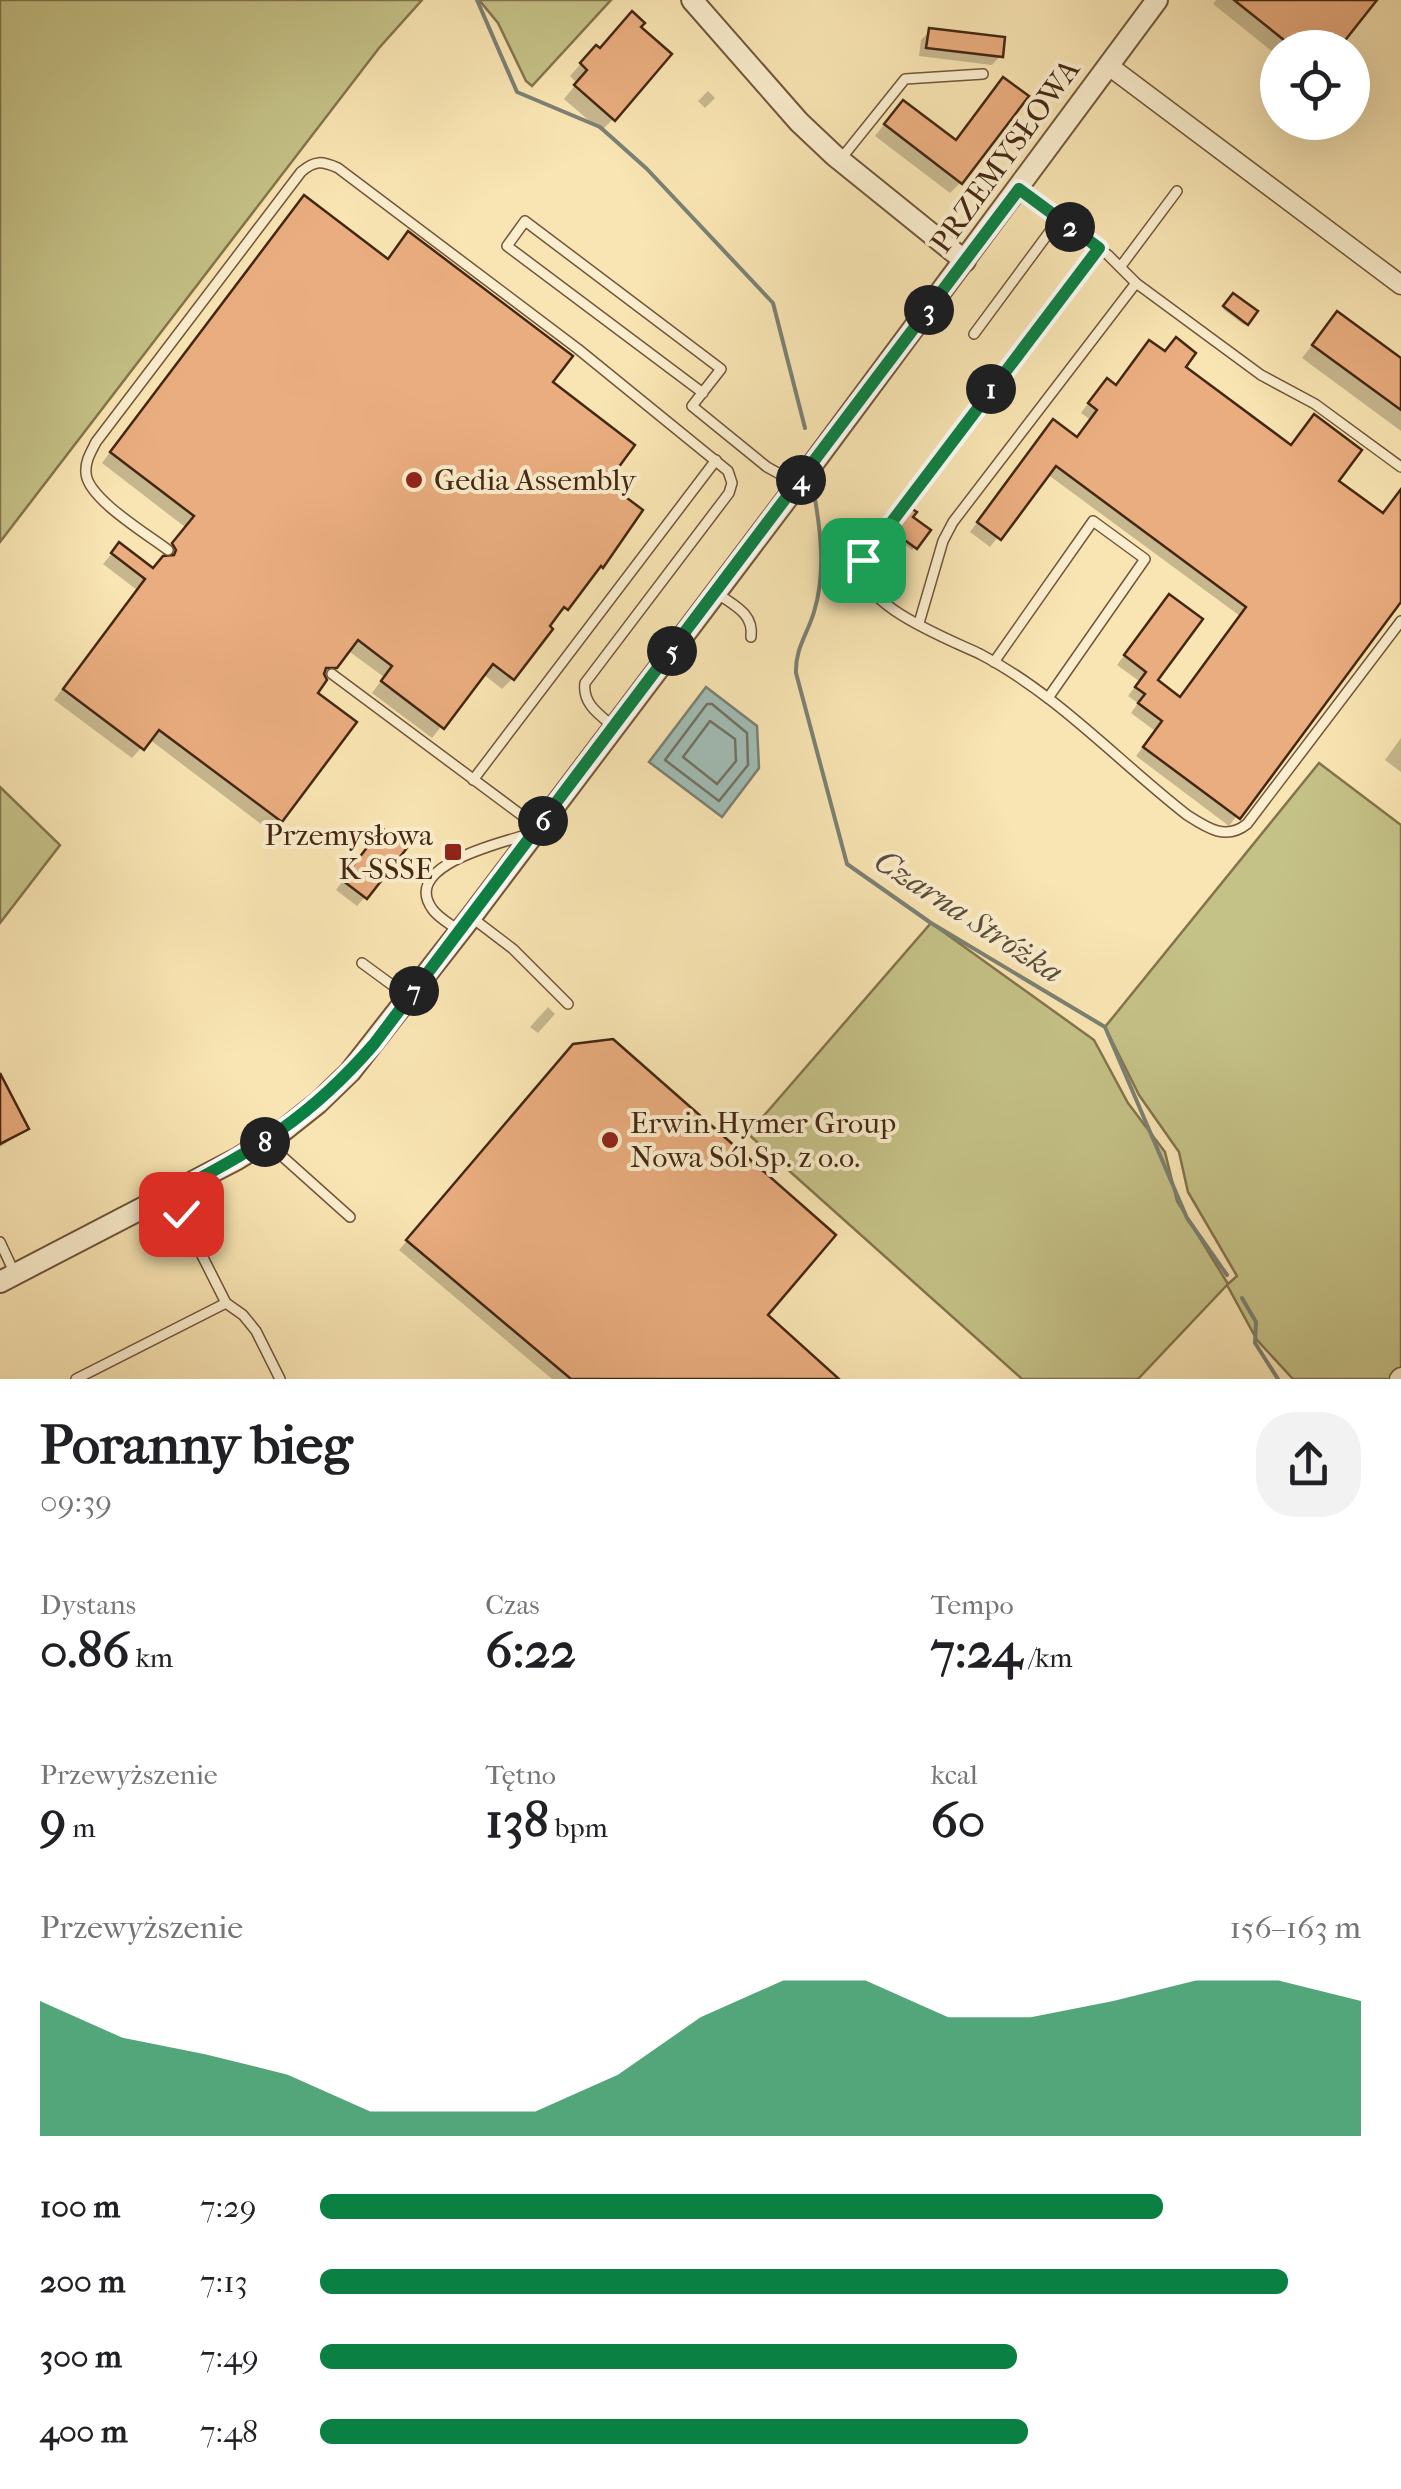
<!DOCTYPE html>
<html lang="pl">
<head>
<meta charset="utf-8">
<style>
	:root { --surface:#fff; --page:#f2f2f2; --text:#202124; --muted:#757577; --accent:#0b8043 }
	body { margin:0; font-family:"IM FELL French Canon",serif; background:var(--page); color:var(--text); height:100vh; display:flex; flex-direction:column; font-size:38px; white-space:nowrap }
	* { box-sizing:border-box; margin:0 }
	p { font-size:32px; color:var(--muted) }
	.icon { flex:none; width:55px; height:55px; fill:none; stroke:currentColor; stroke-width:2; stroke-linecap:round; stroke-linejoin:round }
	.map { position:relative; height:1379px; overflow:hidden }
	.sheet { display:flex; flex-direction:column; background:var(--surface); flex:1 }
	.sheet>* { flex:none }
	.fabs { position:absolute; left:1260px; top:30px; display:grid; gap:20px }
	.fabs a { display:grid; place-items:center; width:110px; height:110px; border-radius:50%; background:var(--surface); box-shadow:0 10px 40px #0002; font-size:50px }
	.pin { position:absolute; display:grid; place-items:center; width:85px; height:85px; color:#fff; margin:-42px; border-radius:20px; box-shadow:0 5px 15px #0006 }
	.km { position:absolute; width:50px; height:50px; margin:-25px; border-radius:50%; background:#222; color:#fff; font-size:28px; line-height:50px; text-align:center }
	.round { display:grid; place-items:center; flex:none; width:105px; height:105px; border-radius:40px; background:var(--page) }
	.head { display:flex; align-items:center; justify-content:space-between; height:170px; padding:0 40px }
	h1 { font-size:55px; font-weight:700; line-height:75px }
	.metrics { display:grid; grid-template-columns:repeat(3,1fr); gap:15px; height:170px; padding:10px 40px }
	.metrics div { display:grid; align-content:center }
	.metrics b { font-size:50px; font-weight:700 }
	.metrics small { font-size:28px; font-weight:400 }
	.metrics p { font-size:28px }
	.chart { height:280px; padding:20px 40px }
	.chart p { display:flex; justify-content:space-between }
	.chart svg { width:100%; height:180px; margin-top:10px; fill:var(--accent); opacity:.7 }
	ul { padding:0 40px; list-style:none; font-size:32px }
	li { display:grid; grid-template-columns:160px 120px 1fr; align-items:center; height:75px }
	li i { height:25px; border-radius:12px; background:var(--accent) }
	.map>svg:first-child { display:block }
	.green { fill:#c5c287; stroke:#84744d; stroke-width:2.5 }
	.water { fill:#a0bdb5; stroke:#7b8174; stroke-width:2.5 }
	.shadow { fill:#0003 }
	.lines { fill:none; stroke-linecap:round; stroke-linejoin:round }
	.shore { stroke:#727264; stroke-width:2.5 }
	.stream { stroke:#7b8174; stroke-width:4 }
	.building { fill:#eaad7f; stroke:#442713; stroke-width:2.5 }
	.service-casing { stroke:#71563b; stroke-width:12 }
	.minor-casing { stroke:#71563b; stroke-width:21 }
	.tertiary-casing { stroke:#71563b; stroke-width:24 }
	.service { stroke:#fbeece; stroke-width:9 }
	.minor { stroke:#fbeece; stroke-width:18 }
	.tertiary { stroke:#fbeece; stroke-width:20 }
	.route-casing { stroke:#fff; stroke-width:20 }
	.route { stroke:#0b8043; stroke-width:12 }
	.poi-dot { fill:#8f2418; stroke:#fbeece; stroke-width:4 }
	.labels { text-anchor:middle; stroke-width:8; stroke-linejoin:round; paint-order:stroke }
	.street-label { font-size:30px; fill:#442713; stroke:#fbeece }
	.poi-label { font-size:30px; fill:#442713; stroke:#fbeece; text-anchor:start }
	.water-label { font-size:32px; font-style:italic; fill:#5b4c3c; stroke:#fbeece }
</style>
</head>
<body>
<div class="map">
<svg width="1401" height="1379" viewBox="0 0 1401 1379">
	<rect width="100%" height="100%" fill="#f9e5b3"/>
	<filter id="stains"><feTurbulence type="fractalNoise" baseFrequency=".002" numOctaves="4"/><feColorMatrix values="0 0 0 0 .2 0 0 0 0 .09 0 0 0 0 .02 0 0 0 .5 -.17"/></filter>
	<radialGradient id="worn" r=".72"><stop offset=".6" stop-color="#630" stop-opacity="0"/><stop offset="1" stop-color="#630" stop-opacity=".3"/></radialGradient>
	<g class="green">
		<path d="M0 0H422L379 48 0 542Z"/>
		<path d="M479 0H611L532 86 526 81 498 23Z"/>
		<path d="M1319 763 1401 825V1379H1293L1257 1340 1227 1285 1138 1379H1022L748 1134 931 923 1094 1040 1128 1103 1165 1152 1177 1201 1228 1284 1237 1276 1188 1192 1179 1152 1139 1095 1105 1027Z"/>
		<path d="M0 787 60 845 0 923Z"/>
	</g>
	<path class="water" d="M706 687 757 726 759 768 722 817 649 762Z"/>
	<g class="shadow">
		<path d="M1216 0H1368L1336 48H1278V56L1213 4Z"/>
		<path d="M930 31 1000 56 992 65 919 56 921 40Z"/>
		<path d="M584 60 613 119 601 131 564 99 577 83 570 76Z"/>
		<path d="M708 91 715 98 705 108 698 101Z"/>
		<path d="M993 91 961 182 950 193 875 136 892 114 954 142Z"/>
		<path d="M294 208 386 261 399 245 549 383 603 483 640 510 601 566 566 608 556 618 553 616 512 679 502 689 483 674 432 738 372 693 384 677 347 650 314 693 354 723 270 831 149 739 132 758 54 700 137 590 103 564 119 545 152 570 185 527 102 463Z"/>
		<path d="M1233 296 1254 312 1244 325 1223 309Z"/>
		<path d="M1337 314 1401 361V431L1302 358Z"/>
		<path d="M1182 368 1382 516 1401 504V598L1229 826 1136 756 1155 731 1131 713 1138 703 1128 696 1139 681 1117 665 1161 606 1154 681 1179 699 1240 616 1047 474 990 547 970 532 1045 431 1076 439 1091 420 1081 413 1098 390Z"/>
		<path d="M909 515 928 530 912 550 895 537 885 550Z"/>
		<path d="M1401 738V772L1385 760Z"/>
		<path d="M373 840 365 897 357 906 336 890Z"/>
		<path d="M548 1007 555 1014 538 1033 530 1027Z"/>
		<path d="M565 1056 764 1315 836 1379H552L399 1250Z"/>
		<path d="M0 1079 26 1129 0 1147Z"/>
	</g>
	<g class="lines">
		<g class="shore">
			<path d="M707 704H712L747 733 748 765 719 801 665 760Z"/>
			<path d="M710 721 735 739 736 761 717 784 683 757Z"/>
		</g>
		<g class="stream">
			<path d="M477 0 517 92 600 127 647 169 773 303 805 428"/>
			<path d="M814 493C821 533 826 572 814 612 807 635 795 649 796 673L847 864 931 923 1105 1027 1187 1218 1227 1275"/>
			<path d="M1242 1298 1256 1322 1255 1343 1278 1379"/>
		</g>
	</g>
	<g class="building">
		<path d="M1234 0H1377L1339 48H1294Z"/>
		<path d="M632 11 645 23 641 27 672 54 615 121 574 85 587 70 580 63 596 45 600 48Z"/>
		<path d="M929 28 1005 37 1003 57 926 48Z"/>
		<path d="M1003 77 1029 96 962 184 884 124 903 100 956 140Z"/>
		<path d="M304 195 388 259 408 231 573 356 553 382 635 445 607 483 643 510 603 568 601 566 568 610 564 607 550 626 553 629 514 680 493 664 444 729 381 681 392 666 358 640 337 668H326L324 674 327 680 318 693 357 722 282 822 159 730 144 750 63 689 145 579 111 553 119 542 153 568 163 556 174 555 176 550 172 543 194 516 110 452Z"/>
		<path d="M1233 293 1258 311 1248 325 1223 306Z"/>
		<path d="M1337 311 1401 358V410L1312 345Z"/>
		<path d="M1176 337 1196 353 1186 367 1291 445 1314 414 1362 450 1339 481 1383 513 1401 489V602L1240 819 1143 747 1162 721 1138 703 1145 694 1135 687 1146 672 1124 655 1169 594 1203 619 1158 680 1180 697 1246 607 1056 466 1001 540 977 522 1053 419 1077 437 1097 410 1088 403 1107 378 1116 385 1149 340 1165 351Z"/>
		<path d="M912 509 917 512 913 517 931 530 917 549 899 536 889 549 884 545Z"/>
		<path d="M382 828 407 848 367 899 342 880Z"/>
		<path d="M613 1039 836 1235 768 1315 839 1379H571L406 1240 573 1044Z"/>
		<path d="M0 1073 29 1129 0 1144Z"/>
	</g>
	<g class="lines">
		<defs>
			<g id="service">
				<path d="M840 160 905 79 983 74"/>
				<path d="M1019 189 1108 255 1136 283 1261 375 1315 404 1401 467"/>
				<path d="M1099 248 863 560C850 602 949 639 980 654 1057 694 1119 762 1187 815 1207 828 1226 841 1247 824L1401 621"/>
				<path d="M1121 266 1177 191"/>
				<path d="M974 334 1059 219"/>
				<path d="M703 393 507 246 525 221 721 369 692 406 767 467 796 483"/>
				<path d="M168 550C147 534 87 498 86 473 85 461 91 452 96 442L301 172C315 160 322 161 338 168L578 349 728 471 732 483 729 493 585 683C582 704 600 715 614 727"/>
				<path d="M718 594C735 606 754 614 751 637"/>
				<path d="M919 623 943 541 953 522 1136 283"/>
				<path d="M994 662 1093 521 1145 559 1048 698"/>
				<path d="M332 674 524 817 535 832C507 842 398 864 433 910 439 918 450 924 458 930"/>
				<path d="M473 780 716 460"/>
				<path d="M471 917 513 949 568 1004"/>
				<path d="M362 963 407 996"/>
				<path d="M274 1139 283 1157 350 1217"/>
				<path d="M171 1194 226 1303 243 1315 256 1331 280 1379"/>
				<path d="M0 1242 15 1274"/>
				<path d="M76 1379 226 1303"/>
			</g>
			<g id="minor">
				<path d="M1109 66 1401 285"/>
				<path d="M1399 1379 1401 1377"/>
			</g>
			<g id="tertiary">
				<path d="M692 0 799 122 835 156 965 261"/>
				<path d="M0 1282 237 1159 284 1130 318 1103 350 1072 471 917 798 484 1157 0"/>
			</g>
		</defs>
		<use href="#service" class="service-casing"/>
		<use href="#minor" class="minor-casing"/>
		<use href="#tertiary" class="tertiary-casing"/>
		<use href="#service" class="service"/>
		<use href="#minor" class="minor"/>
		<use href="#tertiary" class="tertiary"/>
	</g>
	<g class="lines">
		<defs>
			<path id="route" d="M181 1214 170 1194C257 1149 310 1118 374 1044L1019 189 1099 248 863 560"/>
		</defs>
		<use href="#route" class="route-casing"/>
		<use href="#route" class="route"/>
	</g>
	<g class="poi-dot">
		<circle cx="414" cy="480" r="10"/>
		<rect x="443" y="842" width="20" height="20" rx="5"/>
		<circle cx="610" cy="1140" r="10"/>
	</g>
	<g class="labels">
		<g class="street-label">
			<text transform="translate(1005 156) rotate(-54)" y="10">PRZEMYSŁOWA</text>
		</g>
		<g class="poi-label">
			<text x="434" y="490">Gedia Assembly</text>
			<text x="433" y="845" text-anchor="end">Przemysłowa<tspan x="433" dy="34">K-SSSE</tspan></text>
			<text x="630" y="1133">Erwin Hymer Group<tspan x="630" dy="34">Nowa Sól Sp. z o.o.</tspan></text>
		</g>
		<g class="water-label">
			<text transform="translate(969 916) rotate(33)" y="11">Czarna Stróżka</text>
		</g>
	</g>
	<rect width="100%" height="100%" filter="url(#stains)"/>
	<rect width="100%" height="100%" fill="url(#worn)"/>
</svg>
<div class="fabs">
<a><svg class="icon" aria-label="locate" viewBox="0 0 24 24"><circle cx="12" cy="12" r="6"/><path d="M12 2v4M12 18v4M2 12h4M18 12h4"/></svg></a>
</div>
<div class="pin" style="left:863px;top:560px;background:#1e9e55"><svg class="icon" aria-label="arrive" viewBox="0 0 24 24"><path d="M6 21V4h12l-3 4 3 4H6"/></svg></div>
<div class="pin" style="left:181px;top:1214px;background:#d93025"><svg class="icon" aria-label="check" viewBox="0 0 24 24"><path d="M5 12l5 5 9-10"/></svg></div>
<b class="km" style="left:991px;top:389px">1</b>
<b class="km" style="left:1070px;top:227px">2</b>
<b class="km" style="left:929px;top:310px">3</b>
<b class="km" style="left:801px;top:480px">4</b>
<b class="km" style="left:672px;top:651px">5</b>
<b class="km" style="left:543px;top:821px">6</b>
<b class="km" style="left:414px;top:991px">7</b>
<b class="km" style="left:265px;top:1142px">8</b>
</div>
<section class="sheet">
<div class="head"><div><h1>Poranny bieg</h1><p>09:39</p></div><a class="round"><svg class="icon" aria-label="share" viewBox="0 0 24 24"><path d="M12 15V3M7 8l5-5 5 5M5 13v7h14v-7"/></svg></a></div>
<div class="metrics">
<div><p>Dystans</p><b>0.86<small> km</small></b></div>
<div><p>Czas</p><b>6:22</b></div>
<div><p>Tempo</p><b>7:24<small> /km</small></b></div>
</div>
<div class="metrics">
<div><p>Przewyższenie</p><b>9<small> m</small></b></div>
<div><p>Tętno</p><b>138<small> bpm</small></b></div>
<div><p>kcal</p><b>60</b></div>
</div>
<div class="chart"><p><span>Przewyższenie</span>156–163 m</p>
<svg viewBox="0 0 160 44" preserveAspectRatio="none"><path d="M0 44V11L10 20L20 24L30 29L40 38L50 38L60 38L70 29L80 15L90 6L100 6L110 15L120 15L130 11L140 6L150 6L160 11V44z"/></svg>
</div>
<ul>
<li><b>100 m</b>7:29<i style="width:81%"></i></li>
<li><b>200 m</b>7:13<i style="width:93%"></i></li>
<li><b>300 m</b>7:49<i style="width:67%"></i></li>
<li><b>400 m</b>7:48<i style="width:68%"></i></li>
</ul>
</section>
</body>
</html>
